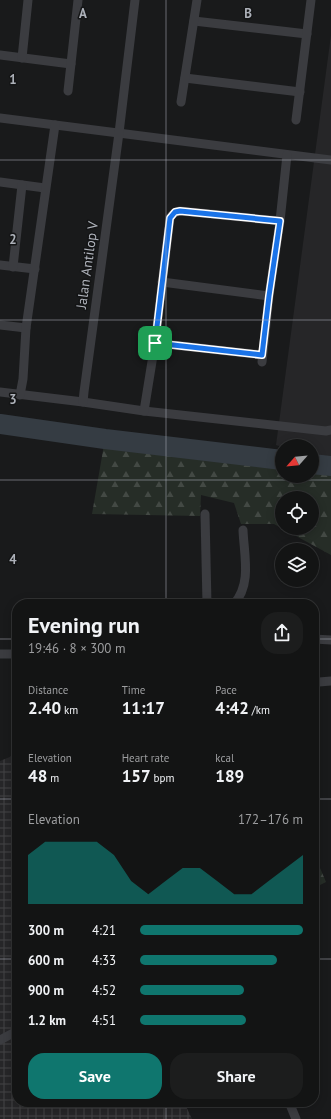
<!DOCTYPE html>
<html lang="en">
<head>
<meta charset="utf-8">
<style>
	:root { --surface:#131414; --page:#1c1d1d; --text:#f1f3f6; --muted:#9d9ea0; --line:#323334; --accent:#0f766e }
	body { margin:0; font-family:"PT Sans",sans-serif; background:var(--page); color:var(--text); height:100vh; display:flex; flex-direction:column; font-size:15px; white-space:nowrap }
	* { box-sizing:border-box; margin:0 }
	p { font-size:13px; color:var(--muted) }
	.icon { flex:none; width:22px; height:22px; fill:none; stroke:currentColor; stroke-width:2; stroke-linecap:round; stroke-linejoin:round }
	.map { position:relative; flex:1; overflow:hidden }
	.details { position:absolute; left:12px; top:599px; width:307px; height:508px; display:flex; flex-direction:column; background:var(--surface); border-radius:16px; box-shadow:0 2px 10px #0003,0 0 0 1px var(--line) }
	.details>* { flex:none }
	.needle { width:26px; rotate:243deg }
	.fabs { position:absolute; left:275px; top:439px; display:grid; gap:8px }
	.fabs a { display:grid; place-items:center; width:44px; height:44px; border-radius:50%; background:var(--surface); box-shadow:0 2px 10px #0003,0 0 0 1px var(--line); font-size:20px }
	.pin { position:absolute; display:grid; place-items:center; width:34px; height:34px; color:#fff; margin:-17px; border-radius:8px; box-shadow:0 2px 6px #0006 }
	.round { display:grid; place-items:center; flex:none; width:42px; height:42px; border-radius:16px; background:var(--page) }
	.overview { display:flex; align-items:center; justify-content:space-between; height:68px; padding:0 16px }
	h1 { font-size:22px; font-weight:700; line-height:30px }
	.stats { display:grid; grid-template-columns:repeat(3,1fr); gap:6px; height:68px; padding:4px 16px }
	.stats div { display:grid; align-content:center }
	.stats b { font-size:17px; font-weight:700 }
	.stats small { font-size:11px; font-weight:400 }
	.stats p { font-size:11px }
	.chart { height:112px; padding:8px 16px }
	.chart p { display:flex; justify-content:space-between }
	.chart svg { width:100%; height:72px; margin-top:4px; fill:var(--accent); opacity:.7 }
	.primary-button { display:flex; gap:8px; margin-top:auto; padding:8px 16px }
	.primary-button a { flex:1; height:46px; border-radius:16px; background:var(--accent); color:#fff; font-size:16px; font-weight:700; line-height:46px; text-align:center }
	.primary-button a+a { background:var(--page); color:var(--text) }
	ul { padding:0 16px; list-style:none; font-size:13px }
	li { display:grid; grid-template-columns:64px 48px 1fr; align-items:center; height:30px }
	li i { height:10px; border-radius:5px; background:var(--accent) }
	.map>svg:first-child { display:block }
	.built { fill:#262628 }
	.industrial { fill:url(#industrial-grid) }
	.forest { fill:url(#forest-firs); fill-rule:evenodd }
	.lines { fill:none; stroke-linecap:round; stroke-linejoin:round }
	.river { stroke:#353c43; stroke-width:20 }
	.minor { stroke:#3b3c40; stroke-width:9 }
	.route-casing { stroke:#fff; stroke-width:8 }
	.route { stroke:#1a73e8; stroke-width:5 }
	.grid { fill:none; stroke:#adb1b9; stroke-width:1; stroke-opacity:0.55 }
	.labels { text-anchor:middle; stroke-width:3; stroke-linejoin:round; paint-order:stroke }
	.street-label { font-size:14px; fill:#adb1b9; stroke:#141516 }
	.grid-label { font-size:13px; text-anchor:middle; font-weight:bold; fill:#adb1b9; stroke:#141516; stroke-width:3; stroke-linejoin:round; paint-order:stroke }
</style>
</head>
<body>
<div class="map">
<svg width="331" height="1119" viewBox="0 0 331 1119">
	<defs>
		<pattern id="industrial-grid" width="8" height="8" patternUnits="userSpaceOnUse"><rect width="8" height="8" fill="#262628"/><path d="M0 4h8M4 0v8" fill="none" stroke="#434345"/></pattern>
		<pattern id="forest-firs" width="22" height="20" patternUnits="userSpaceOnUse"><rect width="22" height="20" fill="#262d27"/><path d="M5 1l3.5 6h-7zM16 11l3.5 6h-7z" fill="#434944"/></pattern>
	</defs>
	<rect width="100%" height="100%" fill="#191a1b"/>
	<path class="built" d="M331 35V458L330 466 312 459V446H282V447L276 445Z"/>
	<path class="industrial" d="M17 754V1102H184L192 1119H0V761Z"/>
	<g class="forest">
		<path d="M105 439 282 461V476H312V465L331 467V555L274 524H241L234 503 201 495 200 516 92 514ZM282 498H312V528H282Z"/>
		<path d="M314 854 326 882 314 888Z"/>
	</g>
	<g class="lines">
		<g class="river">
			<path d="M0 424 105 439 282 460"/>
			<path d="M312 464 331 466"/>
		</g>
		<g class="minor">
			<path d="M194 21 307 34"/>
			<path d="M0 55 71 64"/>
			<path d="M22 58 28 0"/>
			<path d="M185 78 300 92"/>
			<path d="M68 91 78 0"/>
			<path d="M181 102 197 0"/>
			<path d="M0 118 331 160"/>
			<path d="M296 120 311 0"/>
			<path d="M0 182 45 188"/>
			<path d="M0 265 35 269"/>
			<path d="M13 267 22 185"/>
			<path d="M162 282 269 296"/>
			<path d="M0 325 26 328"/>
			<path d="M155 343 262 355"/>
			<path d="M262 362 269 296 280 221 287 155"/>
			<path d="M0 392 83 402 144 411 326 431 331 430"/>
			<path d="M20 395 23 379 26 328 55 125"/>
			<path d="M83 402 84 392 119 133 135 0"/>
			<path d="M144 411 155 343 170 218C173 213 175 212 180 211L280 221"/>
			<path d="M205 514 207 604"/>
			<path d="M234 604C252 584 244 555 243 530"/>
			<path d="M314 639 331 640"/>
			<path d="M0 654H17"/>
			<path d="M319 682 331 681"/>
			<path d="M0 1040 17 1031"/>
			<path d="M289 1102 296 1119"/>
		</g>
	</g>
	<g class="lines">
		<defs>
			<path id="route" d="M180 211 280 221 269 296 262 355 155 343 170 218 175 212Z"/>
		</defs>
		<use href="#route" class="route-casing"/>
		<use href="#route" class="route"/>
	</g>
	<path class="grid" d="M166 0V604M0 160H331M0 320H331M0 480H331M0 639H17M314 639H331M0 799H17M314 799H331M0 959H17M314 959H331M166 1102V1119"/>
	<g class="labels">
		<g class="street-label">
			<text transform="translate(87 265) rotate(-82)" y="5">Jalan Antilop V</text>
		</g>
	</g>
	<g class="grid-label">
		<text x="83" y="18">A</text>
		<text x="248" y="18">B</text>
		<text x="13" y="84">1</text>
		<text x="13" y="244">2</text>
		<text x="13" y="404">3</text>
		<text x="13" y="564">4</text>
	</g>
</svg>
<div class="fabs">
<a><svg class="needle" viewBox="-14 -14 28 28"><path d="M0-13l5 13h-10z" fill="#e53935"/><path d="M0 13l5-13h-10z" fill="#9d9ea0"/></svg></a>
<a><svg class="icon" aria-label="locate" viewBox="0 0 24 24"><circle cx="12" cy="12" r="6"/><path d="M12 2v4M12 18v4M2 12h4M18 12h4"/></svg></a>
<a><svg class="icon" aria-label="layers" viewBox="0 0 24 24"><path d="M12 4l9 5-9 5-9-5zM3 14l9 5 9-5"/></svg></a>
</div>
<div class="pin" style="left:155px;top:343px;background:#1e9e55"><svg class="icon" aria-label="arrive" viewBox="0 0 24 24"><path d="M6 21V4h12l-3 4 3 4H6"/></svg></div>
<section class="details">
<div class="overview"><div><h1>Evening run</h1><p>19:46 · 8 × 300 m</p></div><a class="round"><svg class="icon" aria-label="share" viewBox="0 0 24 24"><path d="M12 15V3M7 8l5-5 5 5M5 13v7h14v-7"/></svg></a></div>
<div class="stats">
<div><p>Distance</p><b>2.40<small> km</small></b></div>
<div><p>Time</p><b>11:17</b></div>
<div><p>Pace</p><b>4:42<small> /km</small></b></div>
</div>
<div class="stats">
<div><p>Elevation</p><b>48<small> m</small></b></div>
<div><p>Heart rate</p><b>157<small> bpm</small></b></div>
<div><p>kcal</p><b>189</b></div>
</div>
<div class="chart"><p><span>Elevation</span>172–176 m</p>
<svg viewBox="0 0 160 44" preserveAspectRatio="none"><path d="M0 44V14L10 6L20 6L30 6L40 6L50 14L60 30L70 38L80 30L90 22L100 22L110 30L120 38L130 38L140 30L150 22L160 14V44z"/></svg>
</div>
<ul>
<li><b>300 m</b>4:21<i style="width:100%"></i></li>
<li><b>600 m</b>4:33<i style="width:84%"></i></li>
<li><b>900 m</b>4:52<i style="width:64%"></i></li>
<li><b>1.2 km</b>4:51<i style="width:65%"></i></li>
</ul>
<div class="primary-button"><a>Save</a><a>Share</a></div>
</section>
</div>
</body>
</html>
